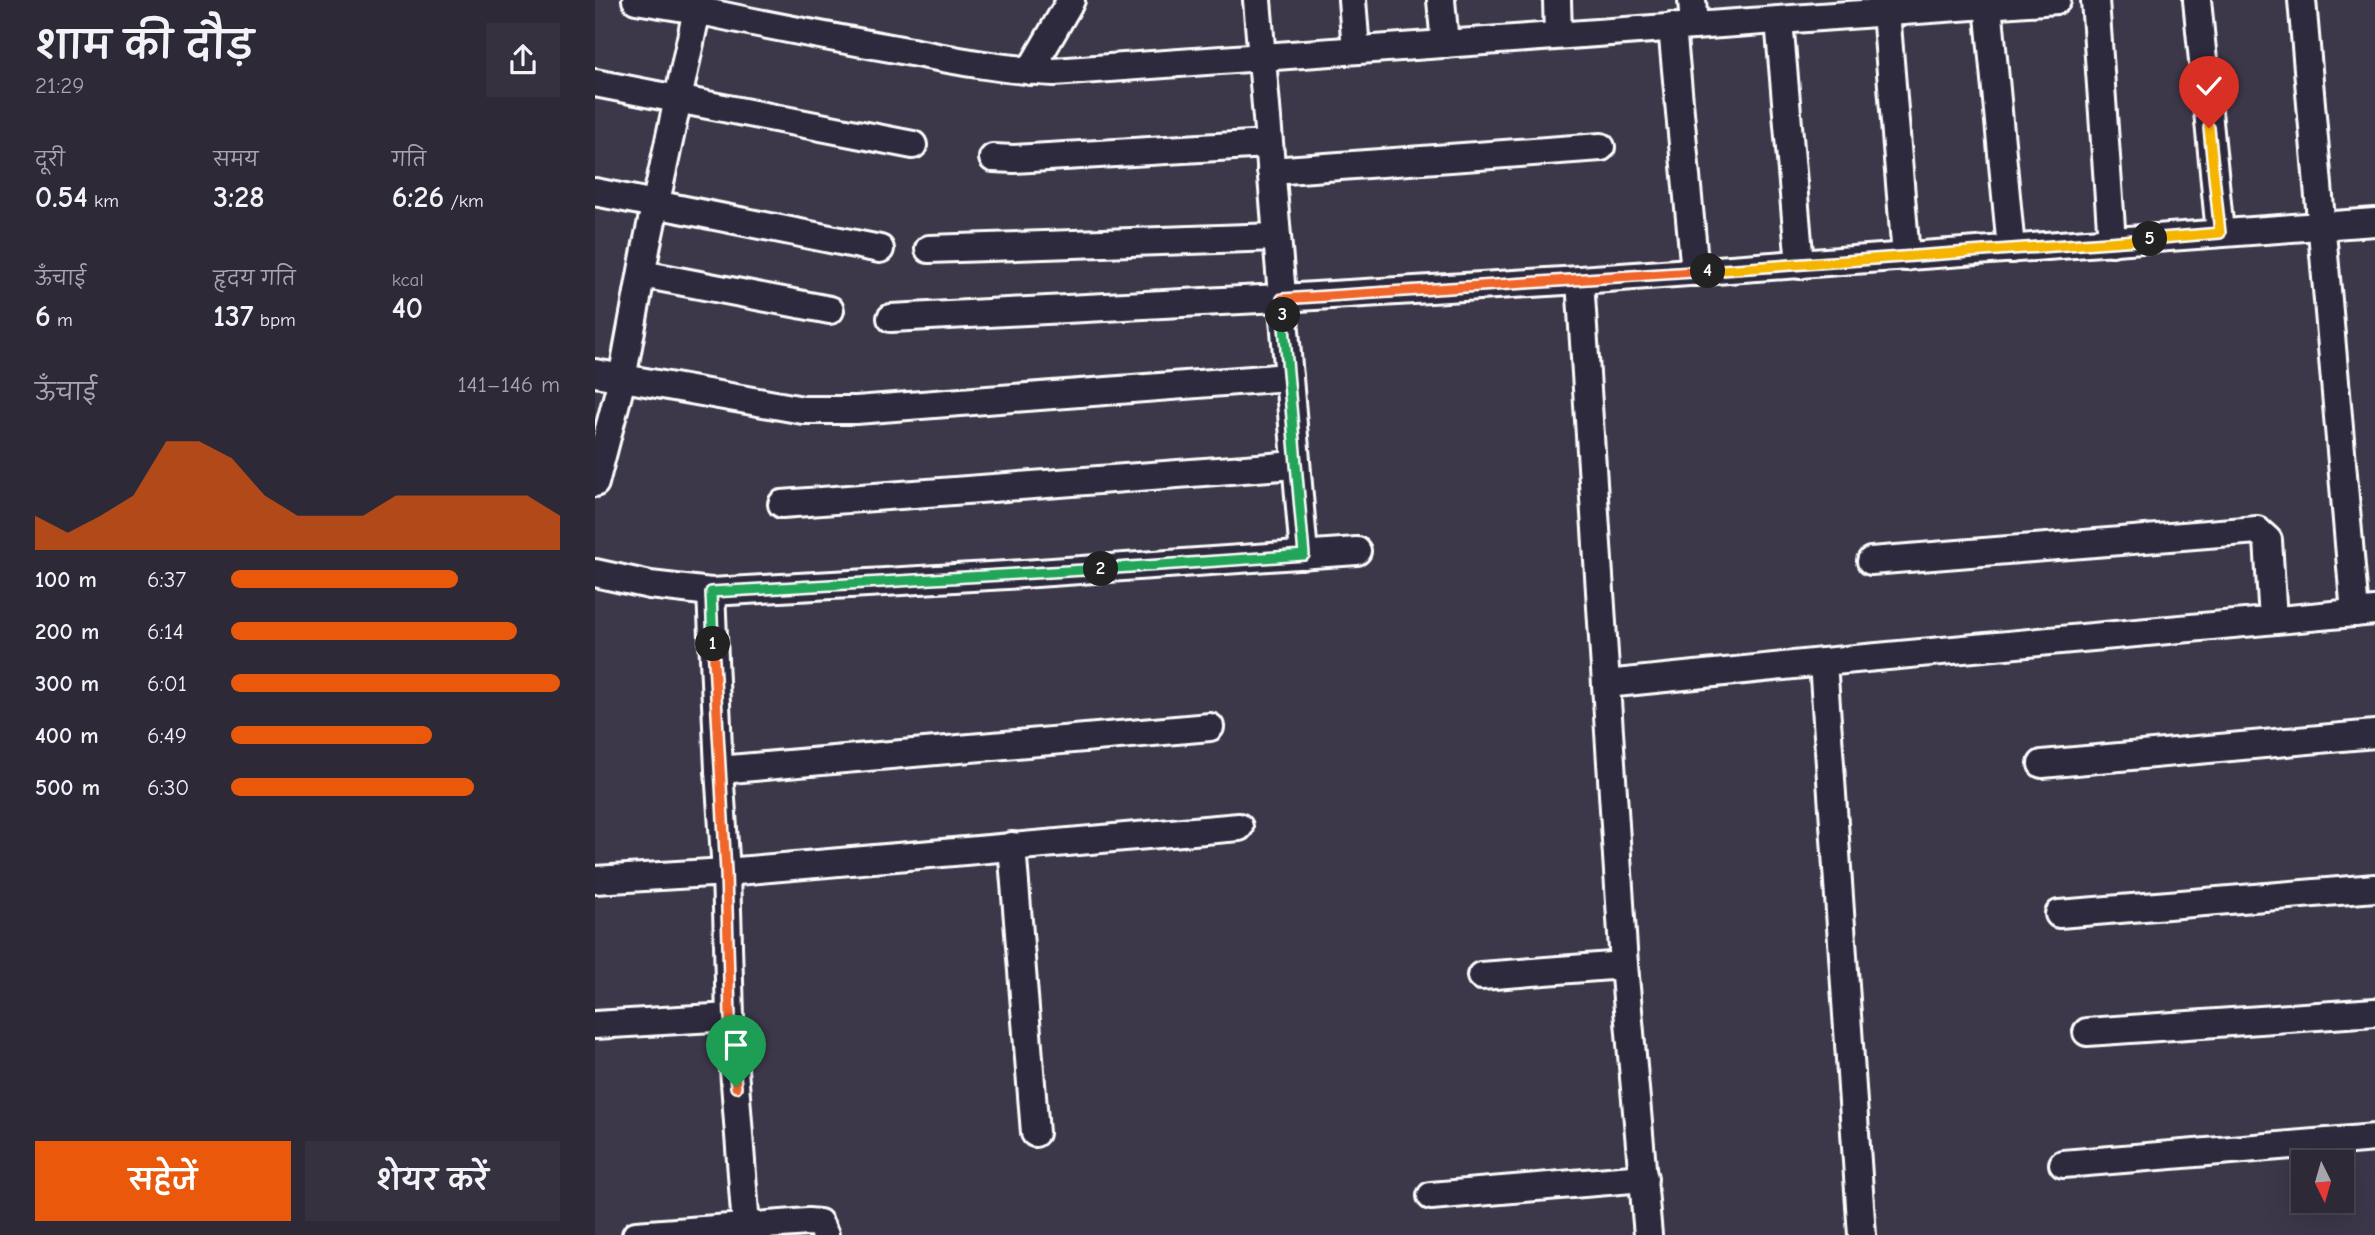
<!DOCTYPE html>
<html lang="hi">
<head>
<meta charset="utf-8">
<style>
	:root { --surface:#2d2937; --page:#35313f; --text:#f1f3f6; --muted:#a7a6ad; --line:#484552; --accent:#ea580c }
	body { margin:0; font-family:"Comic Neue","Playpen Sans Deva",sans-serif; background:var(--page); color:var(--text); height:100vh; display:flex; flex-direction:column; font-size:26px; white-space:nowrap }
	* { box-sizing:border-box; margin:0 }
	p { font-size:23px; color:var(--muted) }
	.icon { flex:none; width:38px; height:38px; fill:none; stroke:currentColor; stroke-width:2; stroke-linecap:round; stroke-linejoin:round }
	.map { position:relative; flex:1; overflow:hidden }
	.drawer { display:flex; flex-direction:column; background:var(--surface); width:595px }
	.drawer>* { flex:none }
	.needle { width:46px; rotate:175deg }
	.buttons { position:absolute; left:1696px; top:1150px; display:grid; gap:14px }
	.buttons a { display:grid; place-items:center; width:63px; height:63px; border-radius:0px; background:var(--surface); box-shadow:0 7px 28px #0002,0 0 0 2px var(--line); font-size:35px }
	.pin { position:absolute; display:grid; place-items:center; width:60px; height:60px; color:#fff; margin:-72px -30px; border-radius:50% 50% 50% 0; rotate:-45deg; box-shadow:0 0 7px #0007 }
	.pin .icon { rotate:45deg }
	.km { position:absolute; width:35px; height:35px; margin:-18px; border-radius:50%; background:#222; color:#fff; font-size:19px; line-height:35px; text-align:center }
	.round { display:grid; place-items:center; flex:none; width:74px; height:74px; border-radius:0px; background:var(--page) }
	.overview { display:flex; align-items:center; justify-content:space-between; height:119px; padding:0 35px }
	h1 { font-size:38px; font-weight:600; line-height:52px }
	.stats { display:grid; grid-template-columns:repeat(3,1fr); gap:10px; height:119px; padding:7px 35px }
	.stats div { display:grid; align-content:center }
	.stats b { font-size:30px; font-weight:600 }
	.stats small { font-size:19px; font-weight:400 }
	.stats p { font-size:19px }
	.chart { height:196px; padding:14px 35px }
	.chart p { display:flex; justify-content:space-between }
	.chart svg { width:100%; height:126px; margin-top:7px; fill:var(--accent); opacity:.7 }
	.primary-button { display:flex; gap:14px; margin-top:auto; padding:14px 35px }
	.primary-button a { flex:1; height:80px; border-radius:0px; background:var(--accent); color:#fff; font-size:28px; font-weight:600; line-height:80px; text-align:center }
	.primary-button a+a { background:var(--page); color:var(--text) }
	ul { padding:0 35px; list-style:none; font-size:23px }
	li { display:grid; grid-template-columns:112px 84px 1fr; align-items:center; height:52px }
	li i { height:18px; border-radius:9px; background:var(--accent) }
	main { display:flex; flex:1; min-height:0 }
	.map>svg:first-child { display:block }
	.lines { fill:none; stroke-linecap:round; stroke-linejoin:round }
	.minor-casing { stroke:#fff; stroke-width:32 }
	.minor { stroke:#2f2a3d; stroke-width:26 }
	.split-1-casing { stroke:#fff; stroke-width:14 }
	.split-2-casing { stroke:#fff; stroke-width:14 }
	.split-3-casing { stroke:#fff; stroke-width:14 }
	.split-4-casing { stroke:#fff; stroke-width:14 }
	.split-5-casing { stroke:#fff; stroke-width:14 }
	.split-6-casing { stroke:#fff; stroke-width:14 }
	.split-1 { stroke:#f0652b; stroke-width:9 }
	.split-2 { stroke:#22a559; stroke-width:9 }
	.split-3 { stroke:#22a559; stroke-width:9 }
	.split-4 { stroke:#f0652b; stroke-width:9 }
	.split-5 { stroke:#f5b400; stroke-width:9 }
	.split-6 { stroke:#f5b400; stroke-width:9 }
</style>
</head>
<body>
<main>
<section class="drawer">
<div class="overview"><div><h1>शाम की दौड़</h1><p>21:29</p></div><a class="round"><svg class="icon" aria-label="share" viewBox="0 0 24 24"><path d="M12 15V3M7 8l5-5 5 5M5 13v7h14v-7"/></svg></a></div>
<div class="stats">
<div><p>दूरी</p><b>0.54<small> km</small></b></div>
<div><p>समय</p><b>3:28</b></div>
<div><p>गति</p><b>6:26<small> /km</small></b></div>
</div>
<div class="stats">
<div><p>ऊँचाई</p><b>6<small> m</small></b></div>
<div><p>हृदय गति</p><b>137<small> bpm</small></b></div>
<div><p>kcal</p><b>40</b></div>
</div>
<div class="chart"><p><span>ऊँचाई</span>141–146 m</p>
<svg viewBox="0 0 160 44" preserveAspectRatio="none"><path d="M0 44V32L10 38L20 32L30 25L40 6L50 6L60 12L70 25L80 32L90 32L100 32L110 25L120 25L130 25L140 25L150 25L160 32V44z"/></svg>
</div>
<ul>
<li><b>100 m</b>6:37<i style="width:69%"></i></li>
<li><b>200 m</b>6:14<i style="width:87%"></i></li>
<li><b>300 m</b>6:01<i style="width:100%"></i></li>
<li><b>400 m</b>6:49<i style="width:61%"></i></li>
<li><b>500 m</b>6:30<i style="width:74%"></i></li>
</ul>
<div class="primary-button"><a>सहेजें</a><a>शेयर करें</a></div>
</section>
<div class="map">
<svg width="1780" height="1235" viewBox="0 0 1780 1235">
	<rect width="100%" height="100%" fill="#3c3749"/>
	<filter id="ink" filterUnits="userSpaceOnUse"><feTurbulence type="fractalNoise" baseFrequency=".0143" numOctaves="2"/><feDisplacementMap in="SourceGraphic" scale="14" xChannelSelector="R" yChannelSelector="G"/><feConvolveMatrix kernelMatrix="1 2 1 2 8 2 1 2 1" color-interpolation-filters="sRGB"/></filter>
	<g filter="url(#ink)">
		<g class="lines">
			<defs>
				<g id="minor">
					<path d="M41 0 102 10 104 0"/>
					<path d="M662 0 709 555"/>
					<path d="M757 0 761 50"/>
					<path d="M846 0 850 44"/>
					<path d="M962 0 963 35"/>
					<path d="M1097 0 1099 26"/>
					<path d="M1500 0 1517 242"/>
					<path d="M1602 0 1625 233"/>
					<path d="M1707 0 1760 613"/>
					<path d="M1393 5 1416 249"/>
					<path d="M1291 12 1311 257"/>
					<path d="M1184 20 1205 265"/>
					<path d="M1077 27 1100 272"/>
					<path d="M435 71 476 0"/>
					<path d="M0 83 318 145"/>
					<path d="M398 158 419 159 673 144"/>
					<path d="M676 171 1006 147"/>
					<path d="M0 192 285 249"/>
					<path d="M334 249 682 237"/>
					<path d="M47 274 235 310"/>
					<path d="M985 280 1029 965 1053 1235"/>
					<path d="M296 318 687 298 985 280 1780 222"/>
					<path d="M0 373 208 410H261L694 377"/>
					<path d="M0 483 27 379 52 244 102 10C168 25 234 37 301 49 353 59 406 70 459 72L1462 0"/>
					<path d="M187 504 701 465"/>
					<path d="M1276 561 1662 530 1673 540 1678 620"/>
					<path d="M0 573 55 585 116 592 412 575 762 551"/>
					<path d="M116 592 124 770 615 727"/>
					<path d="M1011 684 1228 662"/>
					<path d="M1447 764 1780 734"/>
					<path d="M124 770 131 872 644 827"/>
					<path d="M417 846 440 1133"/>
					<path d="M0 880 131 872 135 1017 151 1227"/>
					<path d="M1464 914 1780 888"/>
					<path d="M886 976 1029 965"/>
					<path d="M0 1025 135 1017"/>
					<path d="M1492 1032 1780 1012"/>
					<path d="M1468 1164 1780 1138"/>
					<path d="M836 1196 1049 1178"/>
					<path d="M41 1235 213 1222 224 1223 230 1235"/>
					<path d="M1267 1235 1228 662 1780 611"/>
				</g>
			</defs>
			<use href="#minor" class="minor-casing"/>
			<use href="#minor" class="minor"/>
		</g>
	</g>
	<g class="lines" filter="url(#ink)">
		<defs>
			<path id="split-1" d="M118 644 131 872 135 1017 141 1087"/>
			<path id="split-2" d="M118 644 116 592 506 569"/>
			<path id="split-3" d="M506 569 709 555 688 315"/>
			<path id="split-4" d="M688 315 687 299 1113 271"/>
			<path id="split-5" d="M1113 271 1555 239"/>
			<path id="split-6" d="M1555 239 1625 233 1614 128"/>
		</defs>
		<use href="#split-1" class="split-1-casing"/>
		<use href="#split-2" class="split-2-casing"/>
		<use href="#split-3" class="split-3-casing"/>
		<use href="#split-4" class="split-4-casing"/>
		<use href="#split-5" class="split-5-casing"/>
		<use href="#split-6" class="split-6-casing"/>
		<use href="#split-1" class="split-1"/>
		<use href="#split-2" class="split-2"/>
		<use href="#split-3" class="split-3"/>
		<use href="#split-4" class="split-4"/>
		<use href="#split-5" class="split-5"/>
		<use href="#split-6" class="split-6"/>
	</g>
</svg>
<div class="buttons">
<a><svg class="needle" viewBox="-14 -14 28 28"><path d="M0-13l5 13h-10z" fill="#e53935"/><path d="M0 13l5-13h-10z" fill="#a7a6ad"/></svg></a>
</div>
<div class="pin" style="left:141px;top:1087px;background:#1e9e55"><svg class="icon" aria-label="arrive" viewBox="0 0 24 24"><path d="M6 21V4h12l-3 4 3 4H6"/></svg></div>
<div class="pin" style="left:1614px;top:128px;background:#d93025"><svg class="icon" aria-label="check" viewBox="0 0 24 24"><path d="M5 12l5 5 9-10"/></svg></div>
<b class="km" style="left:118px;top:644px">1</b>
<b class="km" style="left:506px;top:569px">2</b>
<b class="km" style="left:688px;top:315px">3</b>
<b class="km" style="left:1113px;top:271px">4</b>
<b class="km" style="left:1555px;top:239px">5</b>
</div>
</main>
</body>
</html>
